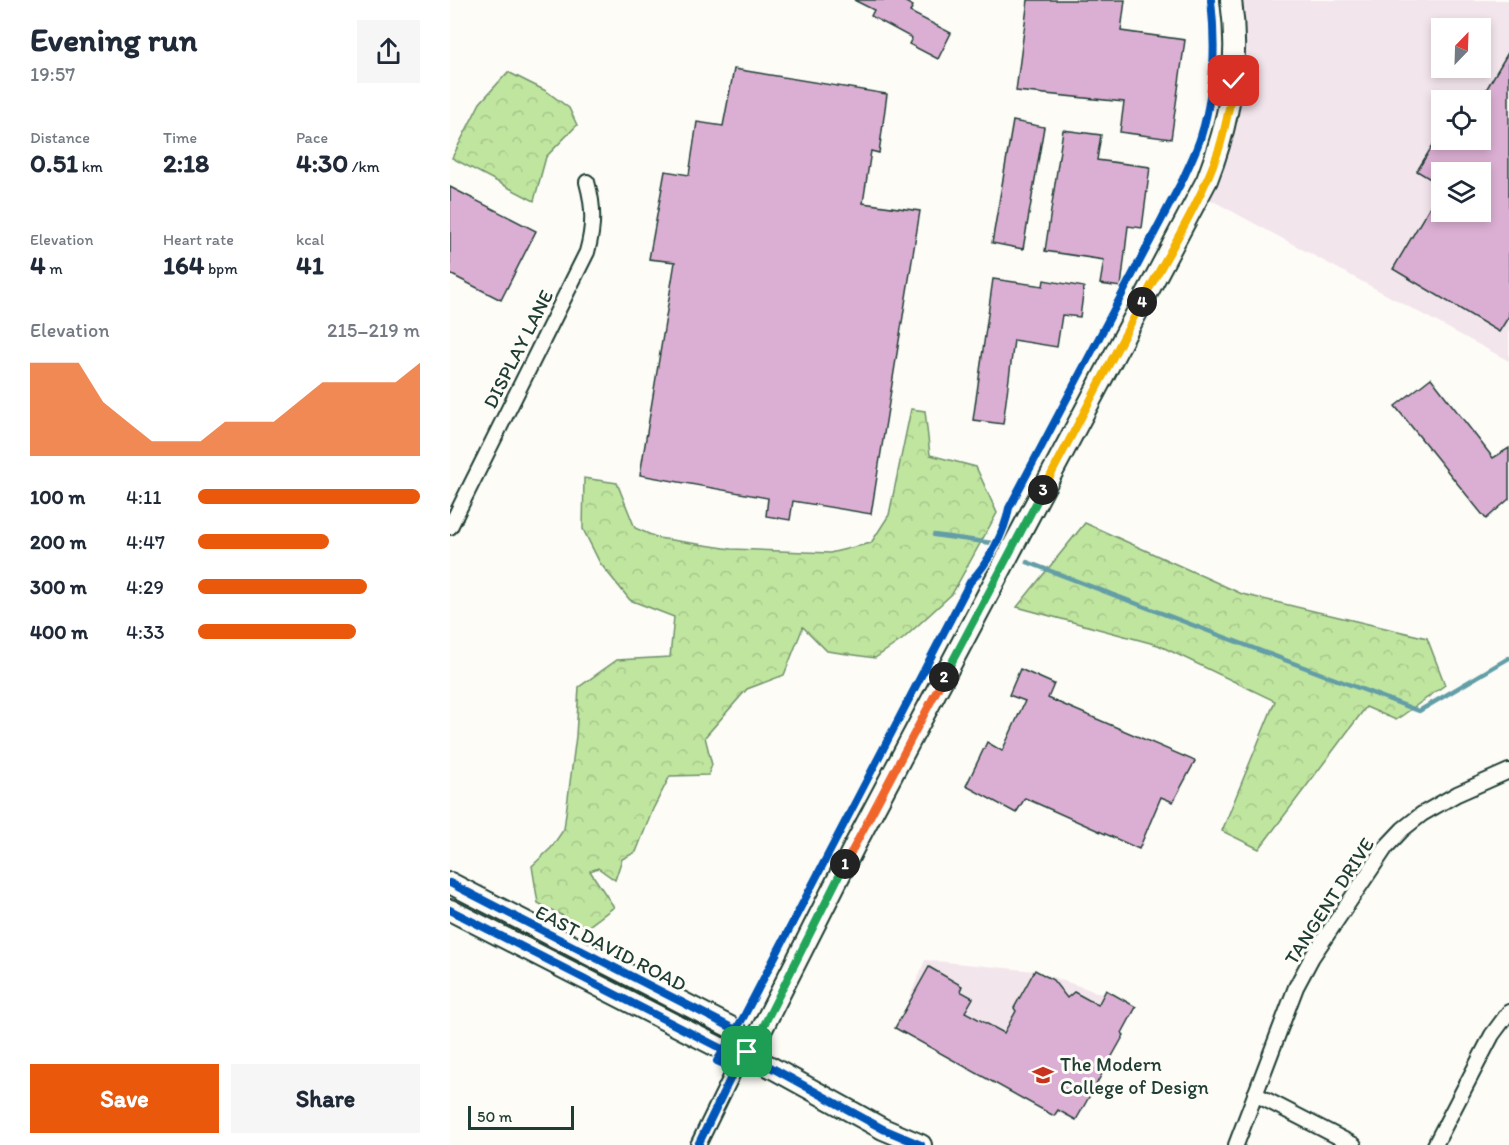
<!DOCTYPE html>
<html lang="en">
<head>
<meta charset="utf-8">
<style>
	:root { --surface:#fff; --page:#f6f6f7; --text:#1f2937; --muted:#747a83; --accent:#ea580c }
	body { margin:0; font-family:Itim,sans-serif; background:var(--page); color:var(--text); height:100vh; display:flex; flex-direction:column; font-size:22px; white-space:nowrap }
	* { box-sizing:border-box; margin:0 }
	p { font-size:20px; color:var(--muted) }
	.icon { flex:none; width:33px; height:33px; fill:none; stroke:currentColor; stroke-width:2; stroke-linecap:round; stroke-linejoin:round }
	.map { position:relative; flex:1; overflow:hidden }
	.sheet { display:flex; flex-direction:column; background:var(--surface); width:450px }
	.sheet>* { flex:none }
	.needle { width:39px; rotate:23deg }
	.buttons { position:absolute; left:981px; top:18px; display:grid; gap:12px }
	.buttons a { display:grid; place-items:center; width:60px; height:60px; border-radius:0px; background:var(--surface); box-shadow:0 3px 9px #0003; font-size:30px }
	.scale { position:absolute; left:18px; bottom:15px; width:106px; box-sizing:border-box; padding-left:6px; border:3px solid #1f3d34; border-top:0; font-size:16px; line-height:21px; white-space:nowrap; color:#1f3d34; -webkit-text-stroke:4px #fdfcf7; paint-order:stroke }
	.pin { position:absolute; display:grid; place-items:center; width:51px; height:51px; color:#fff; margin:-26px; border-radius:12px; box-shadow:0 3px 9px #0006 }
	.km { position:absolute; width:30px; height:30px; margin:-15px; border-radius:50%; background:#222; color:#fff; font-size:16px; line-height:30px; text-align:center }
	.round { display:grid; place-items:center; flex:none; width:63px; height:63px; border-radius:0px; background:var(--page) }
	.summary { display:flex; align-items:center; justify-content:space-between; height:102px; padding:0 30px }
	h1 { font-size:33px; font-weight:800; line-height:45px }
	.metrics { display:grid; grid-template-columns:repeat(3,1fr); gap:9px; height:102px; padding:6px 30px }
	.metrics div { display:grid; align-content:center }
	.metrics b { font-size:26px; font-weight:800 }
	.metrics small { font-size:16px; font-weight:400 }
	.metrics p { font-size:16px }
	.chart { height:168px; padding:12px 30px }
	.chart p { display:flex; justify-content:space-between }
	.chart svg { width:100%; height:108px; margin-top:6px; fill:var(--accent); opacity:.7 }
	.button { display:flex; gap:12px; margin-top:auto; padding:12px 30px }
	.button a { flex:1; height:69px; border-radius:0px; background:var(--accent); color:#fff; font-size:24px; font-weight:800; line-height:69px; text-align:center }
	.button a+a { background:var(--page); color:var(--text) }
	ul { padding:0 30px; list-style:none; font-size:20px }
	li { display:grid; grid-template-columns:96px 72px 1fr; align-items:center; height:45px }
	li i { height:15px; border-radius:8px; background:var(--accent) }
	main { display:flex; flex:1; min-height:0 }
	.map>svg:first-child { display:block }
	.built { fill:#f3e5ec; fill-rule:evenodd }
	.forest { fill:url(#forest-crowns); stroke:#70916a; stroke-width:1.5 }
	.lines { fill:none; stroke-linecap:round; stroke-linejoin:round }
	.stream { stroke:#649ea7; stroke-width:4.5 }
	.building { fill:#dbafd3; stroke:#1f3d34; stroke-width:1.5 }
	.street-casing { stroke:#1f3d34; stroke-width:18 }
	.secondary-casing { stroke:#1f3d34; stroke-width:24 }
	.street { stroke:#fdfcf7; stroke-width:14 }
	.secondary { stroke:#fdfcf7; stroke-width:20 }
	.cycleway-casing { stroke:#fdfcf7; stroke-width:11 }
	.cycleway { stroke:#0057b8; stroke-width:8 }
	.split-1-casing { stroke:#fff; stroke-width:12 }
	.split-2-casing { stroke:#fff; stroke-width:12 }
	.split-3-casing { stroke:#fff; stroke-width:12 }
	.split-4-casing { stroke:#fff; stroke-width:12 }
	.split-5-casing { stroke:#fff; stroke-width:12 }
	.split-1 { stroke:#22a559; stroke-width:8 }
	.split-2 { stroke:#f0652b; stroke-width:8 }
	.split-3 { stroke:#22a559; stroke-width:8 }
	.split-4 { stroke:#f5b400; stroke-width:8 }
	.split-5 { stroke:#f5b400; stroke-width:8 }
	.labels { text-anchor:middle; stroke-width:6; stroke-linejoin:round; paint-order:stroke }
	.street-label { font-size:20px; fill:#1f3d34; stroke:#fdfcf7 }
	.poi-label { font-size:20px; fill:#1f3d34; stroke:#fdfcf7; text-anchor:start }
</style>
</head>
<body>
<main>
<section class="sheet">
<div class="summary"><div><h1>Evening run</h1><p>19:57</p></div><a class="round"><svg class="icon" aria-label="share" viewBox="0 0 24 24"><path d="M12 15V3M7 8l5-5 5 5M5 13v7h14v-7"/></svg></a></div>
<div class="metrics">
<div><p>Distance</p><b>0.51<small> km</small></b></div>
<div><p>Time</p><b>2:18</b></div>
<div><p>Pace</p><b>4:30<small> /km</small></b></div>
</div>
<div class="metrics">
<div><p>Elevation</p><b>4<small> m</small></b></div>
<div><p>Heart rate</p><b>164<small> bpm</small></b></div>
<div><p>kcal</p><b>41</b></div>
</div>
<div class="chart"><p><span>Elevation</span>215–219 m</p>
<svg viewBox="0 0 160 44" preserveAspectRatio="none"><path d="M0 44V6L10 6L20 6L30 22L40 30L50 38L60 38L70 38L80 30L90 30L100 30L110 22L120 14L130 14L140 14L150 14L160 6V44z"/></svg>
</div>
<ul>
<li><b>100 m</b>4:11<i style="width:100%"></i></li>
<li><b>200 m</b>4:47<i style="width:59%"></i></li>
<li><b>300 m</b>4:29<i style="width:76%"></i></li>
<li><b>400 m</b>4:33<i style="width:71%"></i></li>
</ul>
<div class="button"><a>Save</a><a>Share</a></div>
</section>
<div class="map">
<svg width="1059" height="1145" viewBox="0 0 1059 1145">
	<defs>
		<pattern id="forest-crowns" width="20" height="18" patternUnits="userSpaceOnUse" patternTransform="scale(1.5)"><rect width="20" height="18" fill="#c0e59f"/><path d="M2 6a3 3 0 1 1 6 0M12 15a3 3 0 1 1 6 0" fill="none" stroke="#a5c58a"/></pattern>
	</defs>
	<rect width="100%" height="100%" fill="#fdfcf7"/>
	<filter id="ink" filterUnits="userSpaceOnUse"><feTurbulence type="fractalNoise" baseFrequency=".0167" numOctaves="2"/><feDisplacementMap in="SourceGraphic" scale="12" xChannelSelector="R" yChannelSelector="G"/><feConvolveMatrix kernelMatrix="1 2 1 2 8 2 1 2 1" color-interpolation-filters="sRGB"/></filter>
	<g filter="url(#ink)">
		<g class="built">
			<path d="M781 0H1059V361L750 194 769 149ZM992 28H1030V68H992ZM992 100H1030V140H992ZM992 172H1030V212H992Z"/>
			<path d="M475 960 585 971 687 1006 625 1121 447 1029Z"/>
		</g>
		<g class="forest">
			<path d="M58 72 96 91 119 108 127 125 96 157 84 201 2 158 30 103Z"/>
			<path d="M461 409 475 411 480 455 526 467 547 513 502 594 453 639 425 658 377 651 353 627 334 675 297 689 255 737 262 765 258 775 220 776 203 809 186 852 172 859 165 880 148 868 140 871 164 907 136 928 88 903 82 866 101 848 114 829 126 736 129 687 167 660 220 657 224 617 180 600 150 563 133 529 134 478 167 483 185 528 208 538 281 549 380 553 421 543 439 515Z"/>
			<path d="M635 523 792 594 977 638 995 685 946 720 916 707 809 849 772 831 825 701 708 645 567 607Z"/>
		</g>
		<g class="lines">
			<g class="stream">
				<path d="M484 535 542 543"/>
				<path d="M577 562 969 711 1059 658"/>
			</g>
		</g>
		<g class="building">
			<path d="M404 0H452L463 6 460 12 501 33 488 59 459 44 462 38 421 16 424 10Z"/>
			<path d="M578 0H675L671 31 735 40 721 139 670 132 674 102 566 91Z"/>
			<path d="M1059 51V316L1049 332 943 269 992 186V212H1030V172H992V186L967 171 986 140H1030V100Z"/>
			<path d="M284 69 437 94 429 153 421 151 413 203 470 211 421 514 343 501 340 520 316 516 318 498 190 475 225 262 199 259 215 171 239 175 247 122 273 126Z"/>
			<path d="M563 121 594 127 573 249 542 243Z"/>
			<path d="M613 130 651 135 647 160 700 167 692 228 678 226 671 287 650 284 654 260 595 251Z"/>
			<path d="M0 187 86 231 51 300 0 274Z"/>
			<path d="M543 279 593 286 594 280 634 287 630 317 612 315 607 347 564 340 553 424 523 420Z"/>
			<path d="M981 378 1043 458 1059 448V499L1036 519 945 406Z"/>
			<path d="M570 669 604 684 598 698 745 761 723 802 711 797 689 849 575 798 566 813 516 786 537 742 552 751 575 701 559 695Z"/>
			<path d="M479 967 512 986 510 991 523 998 515 1012 554 1033 566 1011 564 1008 585 970 603 980 617 998 624 992 648 1005 656 990 686 1007 672 1033 674 1035 626 1120 608 1110 604 1116 445 1028Z"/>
		</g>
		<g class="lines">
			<defs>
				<g id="street">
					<path d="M0 527 137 252C144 227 144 207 137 182"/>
					<path d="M805 1094 904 1145"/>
					<path d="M248 1145 285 1069 297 1052"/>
					<path d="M786 1145 846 987 862 957 936 847 953 829 972 814 1007 794 1059 771"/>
					<path d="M985 1145 1042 1035 1059 1012"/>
				</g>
				<g id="secondary">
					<path d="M0 883 286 1030 297 1052 315 1064 433 1129 471 1145"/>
					<path d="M0 910 274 1050 297 1052"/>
					<path d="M297 1052 312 1029 406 843 757 180C780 121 790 63 781 0"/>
				</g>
			</defs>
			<use href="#street" class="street-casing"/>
			<use href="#secondary" class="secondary-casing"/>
			<use href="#street" class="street"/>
			<use href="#secondary" class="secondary"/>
			<defs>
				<g id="cycleway">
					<path d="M0 883 286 1030 297 1052 315 1064 433 1129 471 1145"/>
					<path d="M0 910 274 1050H281"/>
					<path d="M248 1145 285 1069 267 1061 293 1018 520 582C537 565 555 532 559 508L733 179C739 165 747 150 751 136 765 91 766 46 761 0"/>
				</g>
			</defs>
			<use href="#cycleway" class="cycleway-casing"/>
			<use href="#cycleway" class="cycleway"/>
		</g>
	</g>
	<g class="lines" filter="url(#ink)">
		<defs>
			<path id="split-1" d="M297 1052 312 1029 395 864"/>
			<path id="split-2" d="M395 864 494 677"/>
			<path id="split-3" d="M494 677 593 490"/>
			<path id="split-4" d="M593 490 692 302"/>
			<path id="split-5" d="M692 302C717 255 752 200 769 149 776 127 780 104 784 81"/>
		</defs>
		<use href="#split-1" class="split-1-casing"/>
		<use href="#split-2" class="split-2-casing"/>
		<use href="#split-3" class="split-3-casing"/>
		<use href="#split-4" class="split-4-casing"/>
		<use href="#split-5" class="split-5-casing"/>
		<use href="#split-1" class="split-1"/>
		<use href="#split-2" class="split-2"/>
		<use href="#split-3" class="split-3"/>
		<use href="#split-4" class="split-4"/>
		<use href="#split-5" class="split-5"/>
	</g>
	<defs>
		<symbol id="university-bare" viewBox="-9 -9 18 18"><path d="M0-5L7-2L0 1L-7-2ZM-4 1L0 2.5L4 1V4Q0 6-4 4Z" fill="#c8321e" stroke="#fdfcf7" stroke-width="2.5" paint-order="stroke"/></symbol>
	</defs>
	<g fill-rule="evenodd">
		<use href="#university-bare" x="578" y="1060" width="30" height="30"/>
	</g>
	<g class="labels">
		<g class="street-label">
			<text transform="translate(68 349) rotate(-63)" y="7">DISPLAY LANE</text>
			<text transform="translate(879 901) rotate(-57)" y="7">TANGENT DRIVE</text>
			<text transform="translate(161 948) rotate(27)" y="7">EAST DAVID ROAD</text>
		</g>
		<g class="poi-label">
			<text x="610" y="1071">The Modern<tspan x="610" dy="23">College of Design</tspan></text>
		</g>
	</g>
</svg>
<div class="buttons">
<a><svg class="needle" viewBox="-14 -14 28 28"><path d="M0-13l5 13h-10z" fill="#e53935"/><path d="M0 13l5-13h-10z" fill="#747a83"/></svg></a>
<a><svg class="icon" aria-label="locate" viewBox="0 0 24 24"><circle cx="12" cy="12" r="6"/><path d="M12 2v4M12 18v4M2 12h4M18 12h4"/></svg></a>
<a><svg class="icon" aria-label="layers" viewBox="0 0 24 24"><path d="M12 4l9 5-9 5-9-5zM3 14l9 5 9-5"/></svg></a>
</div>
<div class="scale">50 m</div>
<div class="pin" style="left:297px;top:1052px;background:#1e9e55"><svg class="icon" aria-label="arrive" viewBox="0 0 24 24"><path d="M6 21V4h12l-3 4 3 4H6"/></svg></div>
<div class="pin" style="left:784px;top:81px;background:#d93025"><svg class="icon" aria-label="check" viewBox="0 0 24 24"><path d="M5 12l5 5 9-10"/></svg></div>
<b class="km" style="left:395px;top:864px">1</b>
<b class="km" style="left:494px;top:677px">2</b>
<b class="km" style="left:593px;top:490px">3</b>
<b class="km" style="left:692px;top:302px">4</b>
</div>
</main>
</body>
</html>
